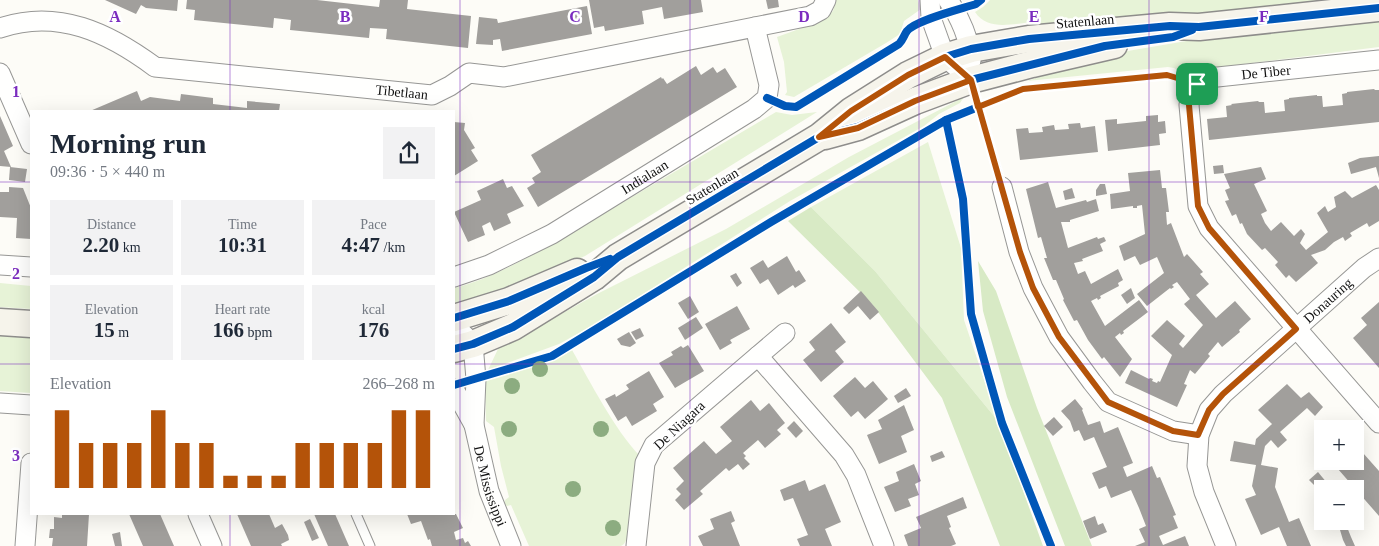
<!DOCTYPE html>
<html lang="en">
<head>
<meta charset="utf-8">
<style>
	:root { --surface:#fff; --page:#f2f2f3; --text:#1f2937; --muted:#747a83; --accent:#b45309 }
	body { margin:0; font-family:"Times New Roman",serif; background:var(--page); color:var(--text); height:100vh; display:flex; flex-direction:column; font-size:19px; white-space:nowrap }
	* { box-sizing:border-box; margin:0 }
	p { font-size:16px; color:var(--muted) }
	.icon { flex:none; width:28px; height:28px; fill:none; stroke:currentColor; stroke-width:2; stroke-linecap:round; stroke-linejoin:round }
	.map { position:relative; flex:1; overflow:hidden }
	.drawer { position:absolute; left:30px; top:110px; width:425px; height:405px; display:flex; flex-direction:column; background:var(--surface); border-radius:0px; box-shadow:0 5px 20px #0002 }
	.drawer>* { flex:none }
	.buttons { position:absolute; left:1314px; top:420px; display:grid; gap:10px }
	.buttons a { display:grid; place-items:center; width:50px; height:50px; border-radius:0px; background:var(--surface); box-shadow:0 5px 20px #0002; font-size:25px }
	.pin { position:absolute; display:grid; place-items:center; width:42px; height:42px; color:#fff; margin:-21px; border-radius:10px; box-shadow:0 2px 8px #0006 }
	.round { display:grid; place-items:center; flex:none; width:52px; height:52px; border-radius:0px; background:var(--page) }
	.overview { display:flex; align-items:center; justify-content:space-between; height:85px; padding:0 20px }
	h1 { font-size:28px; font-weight:600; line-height:38px }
	.stats { display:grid; grid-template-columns:repeat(3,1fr); gap:8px; height:85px; padding:5px 20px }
	.stats div { display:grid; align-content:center; border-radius:0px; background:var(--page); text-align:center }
	.stats b { font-size:21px; font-weight:600 }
	.stats small { font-size:14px; font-weight:400 }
	.stats p { font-size:14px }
	.chart { height:140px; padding:10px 20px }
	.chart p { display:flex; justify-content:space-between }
	.chart svg { width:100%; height:90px; margin-top:5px; stroke:var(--accent); stroke-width:6 }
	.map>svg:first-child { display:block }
	.green { fill:#e7f3d7 }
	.forest { fill:#d8eac5 }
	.building { fill:#a19f9c }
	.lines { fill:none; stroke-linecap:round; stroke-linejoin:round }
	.service-casing { stroke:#979795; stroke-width:11 }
	.minor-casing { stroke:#979795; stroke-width:21 }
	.secondary-casing { stroke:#8e8d8b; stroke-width:29 }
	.service { stroke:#fffffe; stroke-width:9 }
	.minor { stroke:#fffffe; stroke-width:19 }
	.secondary { stroke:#f6f4eb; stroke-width:26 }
	.cycleway-casing { stroke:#fff; stroke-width:11 }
	.cycleway { stroke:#0057b8; stroke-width:8 }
	.tree { fill:#8cac80 }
	.route-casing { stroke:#fff; stroke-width:10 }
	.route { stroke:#b45309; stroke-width:6 }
	.grid { fill:none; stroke:#7b2cbf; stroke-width:1; stroke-opacity:0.55 }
	.labels { text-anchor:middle; stroke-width:5; stroke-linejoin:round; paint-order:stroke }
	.street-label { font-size:14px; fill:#111; stroke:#fff }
	.grid-label { font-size:16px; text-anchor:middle; font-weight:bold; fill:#7b2cbf; stroke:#fff; stroke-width:5; stroke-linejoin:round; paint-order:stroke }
</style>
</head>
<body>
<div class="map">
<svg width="1379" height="546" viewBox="0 0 1379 546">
	<rect width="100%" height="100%" fill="#fdfcf7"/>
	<g class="green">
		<path d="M836 0H918L921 9 904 21 900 34 886 43 794 97 785 95 787 92 784 62 777 37 821 21 833 11Z"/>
		<path d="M990 0H1334L1072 27 1036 29 1035 22C1014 23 988 32 975 12L983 7Z"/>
		<path d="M1379 21V47L1196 70 1187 76 1174 68 1168 67 1027 81 1110 54 1210 37Z"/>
		<path d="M964 97 960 103 939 114 924 126 790 201 599 322 559 344 488 370 498 349 597 294 726 229 849 157Z"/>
		<path d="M776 112 792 115 817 112 585 256 512 289 454 308V288C487 280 519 262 549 246Z"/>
		<path d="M928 142 961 248 964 320 998 421 875 271 811 207Z"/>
		<path d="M0 283 31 286V309L0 307Z"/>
		<path d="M0 333 31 335V393L0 391Z"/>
		<path d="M572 350C591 383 614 429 640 456L628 537 624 544 621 546H529L511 505 507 506 504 504 505 500 509 497 501 466 494 427 486 421 485 383 487 380 562 356Z"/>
	</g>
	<g class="forest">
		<path d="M811 207 875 271 998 421 1043 546H1000L942 398 872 304 788 221Z"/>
		<path d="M978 261 996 291 1037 408 1092 546H1065L1007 397 983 311Z"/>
	</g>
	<g class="building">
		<path d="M105 0H178L177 11 146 8 141 5 136 14Z"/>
		<path d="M187 0H317L379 7 380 0H408L407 9 471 16 468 48 386 39 387 29 370 28 369 38 290 30 291 20 274 18 273 28 194 20 195 10 186 9Z"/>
		<path d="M589 0H701L703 12 664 19 662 7 642 11 644 24 605 31 604 26 594 28Z"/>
		<path d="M766 0H778L779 7 768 9Z"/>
		<path d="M587 6 592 34 502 51 500 39 493 40V45L476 44 479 17 497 19 498 23Z"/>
		<path d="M696 66 701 75 713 67 717 73 725 68 737 87 538 207 527 188 535 183 532 178 541 172 531 155 661 77 662 79 663 78 667 84Z"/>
		<path d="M1374 89 1375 90H1379V122L1209 140 1207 119 1227 117 1226 106 1232 105 1231 104 1258 101 1259 102H1264L1265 113 1285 111 1284 100 1289 99V98L1317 95V96H1322L1323 107 1343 105 1342 94 1347 93V92Z"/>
		<path d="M137 91 141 101 150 97 180 101 181 94 213 98V104L247 108V101L280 104 279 111H90Z"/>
		<path d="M1158 115V122L1165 121 1166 133 1159 134 1160 145 1108 151 1105 120 1117 119V124L1146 121V116Z"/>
		<path d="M0 116 13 146 4 151 11 167 0 166Z"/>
		<path d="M454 122 465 123 464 130 475 148 471 150 478 161 454 176Z"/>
		<path d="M1080 123 1081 128 1095 126 1098 152 1020 160 1016 129 1028 128 1029 133 1043 132 1042 127 1054 125 1055 130 1069 129 1068 124Z"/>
		<path d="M1379 156V178L1376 167 1351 174 1348 163 1360 158Z"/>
		<path d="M1223 165 1224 173 1214 174 1213 166Z"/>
		<path d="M10 167 27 169 25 182 9 180Z"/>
		<path d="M1261 167 1266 179 1254 184 1267 211 1261 214 1265 223 1271 231 1281 222 1294 236 1301 229 1305 234 1300 243 1306 250 1328 232 1317 213 1325 206 1328 212 1336 207 1334 197 1345 191 1352 198 1376 185 1379 190V221L1369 227 1367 223 1350 233 1352 236 1345 241 1343 237 1334 242 1325 250 1311 255 1318 263 1296 282 1289 275 1286 278 1275 265 1278 262 1265 248 1262 250 1247 234 1242 223 1240 224 1236 214 1232 216 1225 201 1229 200 1225 190 1230 188 1224 174Z"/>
		<path d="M1160 170 1162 188H1166L1169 212H1166L1167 225 1171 223 1184 257 1187 254 1203 272 1200 274 1209 284 1196 295 1216 318 1235 301 1251 319 1239 330 1240 332 1222 347 1218 342 1208 354 1210 356 1195 374 1190 370 1184 384 1187 385 1177 407 1125 383 1131 370 1149 379 1150 378 1153 379 1152 381 1157 383 1158 381 1160 382 1172 355 1151 336 1167 320 1185 336 1179 344 1183 348 1203 325 1184 304 1190 299 1177 282 1172 285 1174 287 1171 289 1170 288 1147 306 1137 294 1164 273 1157 257 1140 265 1135 256 1124 261 1119 246 1145 234 1142 205 1137 206V208H1133V206L1111 209 1110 194 1130 191 1128 173Z"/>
		<path d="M503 179 507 188 512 186 524 206 507 214 511 223 494 231 490 222 482 226 485 235 468 242 454 212 481 200 477 191Z"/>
		<path d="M1048 182 1056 208 1086 200 1087 202 1096 199 1099 211 1070 220V222H1061L1068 248 1097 237 1098 239 1104 237 1106 241 1100 244 1103 251 1082 259 1083 261 1074 263 1078 274 1085 271 1091 284 1118 269 1123 280 1118 283 1119 286 1100 296 1101 298 1098 300 1097 298 1091 301 1105 326 1139 300 1148 312 1123 331 1124 333 1121 335 1120 333 1115 337 1132 359 1120 377 1104 357 1102 359 1088 340 1077 320 1074 321 1063 300 1064 299 1056 280H1053L1044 258H1047L1041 237 1038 238 1026 189Z"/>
		<path d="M1100 184H1105L1107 194 1096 196V190Z"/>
		<path d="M9 187 23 188 31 208V239L16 238 17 218 0 217V192H9Z"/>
		<path d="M1072 188 1075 198 1065 200 1063 191Z"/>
		<path d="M787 256 796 272 799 270 806 281 795 288 793 285 778 295 768 279 760 284 750 268 763 260 768 268Z"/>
		<path d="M736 273 742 283 737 287 730 276Z"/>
		<path d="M1131 288 1135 298 1127 304 1121 295Z"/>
		<path d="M861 291 879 312 870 320 858 306 849 314 843 308Z"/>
		<path d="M690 296 699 312 688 319 678 303Z"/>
		<path d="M1379 302V368L1353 338 1367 325 1361 318Z"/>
		<path d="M737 306 750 329 730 340 732 343 720 350 705 324Z"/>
		<path d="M696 317 703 328 685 340 678 328Z"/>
		<path d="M831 323 846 342 835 351 844 362 821 382 803 360 815 350 809 342Z"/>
		<path d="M640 328 644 336 636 340 631 332Z"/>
		<path d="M629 332 636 343 630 347 621 345 617 339Z"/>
		<path d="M688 345 704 371 675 388 659 363 673 355 671 352 681 346 683 348Z"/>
		<path d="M649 371 664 397 653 404 657 411 632 426 626 416 618 421 605 399 615 394 616 397 629 389 626 385Z"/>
		<path d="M855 377 865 388 873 381 888 399 865 419 858 411 851 417 833 396Z"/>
		<path d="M1287 384 1301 398 1309 392 1323 407 1315 416 1307 408 1280 432 1287 440 1278 448 1271 440 1265 446 1261 465 1278 468 1275 487 1289 522 1299 518 1311 546H1287L1279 527 1261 535 1245 499 1256 495 1252 486 1256 465 1230 461 1234 441 1255 445 1256 439 1272 424 1258 410Z"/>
		<path d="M906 388 911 396 898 403 894 396Z"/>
		<path d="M1075 399 1083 409 1082 410 1088 425 1100 421 1104 433 1118 427 1133 463 1123 467 1127 477 1152 466 1157 478 1160 477 1176 515 1173 516 1178 528 1159 536 1163 545 1185 536 1189 546H1135L1145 542 1139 529 1146 526 1139 508 1131 490 1111 498 1106 486 1099 489 1092 473 1107 467 1094 437 1084 441 1079 430 1074 432 1070 421 1061 411Z"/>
		<path d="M751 400 760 411 769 403 785 423 777 430 781 434 765 448 758 440 743 453 746 456 744 458 750 464 743 470 738 464 729 471 726 468 700 491 703 494 684 510 675 500 681 494 676 489 684 481 673 468 704 441 716 454 732 441 720 427Z"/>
		<path d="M904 405 914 430 901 436 907 452 879 464 867 435 882 429 878 420Z"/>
		<path d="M1054 417 1063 427 1053 436 1044 426Z"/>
		<path d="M794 421 803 431 796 438 787 428Z"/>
		<path d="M1355 444 1379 471V516L1331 461H1355Z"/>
		<path d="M942 451 945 457 932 462 930 456Z"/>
		<path d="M914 464 921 481 915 484 919 495 908 499 911 506 895 512 884 487 899 481 896 472Z"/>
		<path d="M1318 472 1327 483 1319 490 1309 480Z"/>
		<path d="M805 480 809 491 825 484 841 522 825 529 832 546H800L797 539 808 535 793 498 784 501 780 490Z"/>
		<path d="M963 497 967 508 947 516 951 527 949 528 956 544 951 546H908L904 535 921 528 916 517Z"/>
		<path d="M731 511 735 521 731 523 740 546H703L698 536 714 529 710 519Z"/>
		<path d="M62 514H89L87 546H52L53 538H49L50 529H54V517L62 518Z"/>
		<path d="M129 514H160L174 546H143Z"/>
		<path d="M237 514H269L275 528 282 524 288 535 289 540 281 544 282 546H251Z"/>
		<path d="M314 514H335L349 546H328Z"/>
		<path d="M407 514H456L463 528 454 532 456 540 463 538 465 543 468 541 471 546H432L430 539 428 540 421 521 411 524Z"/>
		<path d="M1095 516 1098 525 1103 523 1107 532 1090 539 1083 521Z"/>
		<path d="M310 519 319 538 312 541 304 522Z"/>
		<path d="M1347 527 1351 537 1355 546H1346L1343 540 1340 530Z"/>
		<path d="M120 532 122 546H115L112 534Z"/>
	</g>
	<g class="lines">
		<defs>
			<path id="service" d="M356 514 370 546"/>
			<g id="minor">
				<path d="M930 0 931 18 945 57 971 80"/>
				<path d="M948 0C960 17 970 40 971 61"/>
				<path id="s1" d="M0 28C58 8 109 33 155 67L432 95 450 86 469 73 504 77 810 16 821 10 826 0"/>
				<path d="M1379 60 1208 78C1196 85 1192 91 1189 105L1198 206 1209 228 1379 423"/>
				<path d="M0 73 31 144"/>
				<path d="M1002 187 1019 252 1033 288 1059 337 1092 382 1108 402 1173 431 1199 435"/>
				<path d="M0 265 31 267"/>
				<path id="s2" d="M454 277 489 265 552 234 754 109 767 98 769 85 755 27"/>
				<path id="s3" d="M454 325 473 344 476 379 474 425 489 491 511 546"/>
				<path d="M758 356 785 333"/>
				<path d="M454 389 474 425"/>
				<path d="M0 403 31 405"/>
				<path d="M198 514 212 546"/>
				<path d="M25 546 31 463"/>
				<path d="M636 546 645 463 654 445 758 356 844 455 856 475 884 546"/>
				<path id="s4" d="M1226 546 1204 492 1197 466 1199 435 1209 410 1223 394 1364 268 1379 258"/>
			</g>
			<g id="secondary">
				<path d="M825 136 858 127 915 101 971 80 1032 64 1114 45"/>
				<path d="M454 318 509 301 577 272"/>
				<path d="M0 322 31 324"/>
				<path d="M454 349 473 344 513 327 594 277 618 257 819 137 851 111 908 75 945 57 971 49 1029 39 1170 26 1199 27 1379 8"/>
			</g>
		</defs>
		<use href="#service" class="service-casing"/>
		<use href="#minor" class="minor-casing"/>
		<use href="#secondary" class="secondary-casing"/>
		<use href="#service" class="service"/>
		<use href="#minor" class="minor"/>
		<use href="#secondary" class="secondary"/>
		<defs>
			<g id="cycleway">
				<path d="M971 80 1002 187"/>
				<path d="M767 98 785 106 796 107 899 44C903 40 904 35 907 31 916 20 961 9 976 4L981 0"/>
				<path d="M946 120 1023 89 1167 75 1197 84"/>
				<path d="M822 136 858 127 915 101 971 80 1105 46 1173 37 1192 30"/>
				<path d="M454 318 509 301 586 268 610 259"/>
				<path d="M454 349 473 344 513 327 594 277 618 257 819 137 851 111 908 75 945 57 971 49 1029 39 1170 26 1199 27 1379 8"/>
				<path d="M454 385 552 356 771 222 946 120 963 199 971 314 1002 423 1051 546"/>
			</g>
		</defs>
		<use href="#cycleway" class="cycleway-casing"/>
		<use href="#cycleway" class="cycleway"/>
	</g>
	<g class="tree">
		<circle cx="540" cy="369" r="8"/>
		<circle cx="512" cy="386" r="8"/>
		<circle cx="509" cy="429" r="8"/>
		<circle cx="601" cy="429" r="8"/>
		<circle cx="573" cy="489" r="8"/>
		<circle cx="613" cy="528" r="8"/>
	</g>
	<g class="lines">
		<defs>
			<path id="route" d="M1197 84 1167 75 1023 89 978 107 971 80 915 101 858 128 819 137 851 111 908 75 945 57 971 80 1020 252 1033 288 1059 337 1108 402 1173 431 1198 435 1209 410 1223 394 1296 329 1209 228 1198 206 1189 105 1191 94 1197 84"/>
		</defs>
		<use href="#route" class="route-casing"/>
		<use href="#route" class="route"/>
	</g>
	<path class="grid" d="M230 0V111M460 0V546M690 0V546M919 0V546M1149 0V546M0 182H31M454 182H1379M0 364H31M454 364H1379M230 514V546"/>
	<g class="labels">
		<g class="street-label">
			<text transform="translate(1085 21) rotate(-5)" y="5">Statenlaan</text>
			<text transform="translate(1266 72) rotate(-6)" y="5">De Tiber</text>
			<text dy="5" stroke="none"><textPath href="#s1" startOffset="415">Tibetlaan</textPath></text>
			<text dy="5" stroke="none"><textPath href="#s2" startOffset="216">Indialaan</textPath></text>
			<text transform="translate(712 186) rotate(-31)" y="5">Statenlaan</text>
			<text dy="5" stroke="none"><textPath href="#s4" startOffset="305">Donauring</textPath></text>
			<text transform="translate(679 425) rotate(-43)" y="5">De Niagara</text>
			<text dy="5" stroke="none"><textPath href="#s3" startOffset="171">De Mississippi</textPath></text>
		</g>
	</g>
	<g class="grid-label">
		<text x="115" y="22">A</text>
		<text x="345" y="22">B</text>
		<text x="575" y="22">C</text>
		<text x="804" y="22">D</text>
		<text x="1034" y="22">E</text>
		<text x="1264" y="22">F</text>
		<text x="16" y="97">1</text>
		<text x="16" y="279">2</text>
		<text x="16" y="461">3</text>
	</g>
</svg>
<div class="buttons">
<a>+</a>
<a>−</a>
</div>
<div class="pin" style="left:1197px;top:84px;background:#1e9e55"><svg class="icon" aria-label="arrive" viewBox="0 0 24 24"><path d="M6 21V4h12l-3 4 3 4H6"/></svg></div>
<section class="drawer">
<div class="overview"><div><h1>Morning run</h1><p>09:36 · 5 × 440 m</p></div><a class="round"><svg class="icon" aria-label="share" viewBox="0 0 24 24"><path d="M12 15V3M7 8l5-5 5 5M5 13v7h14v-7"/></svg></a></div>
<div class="stats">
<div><p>Distance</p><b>2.20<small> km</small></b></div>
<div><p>Time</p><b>10:31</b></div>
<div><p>Pace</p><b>4:47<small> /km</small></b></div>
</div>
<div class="stats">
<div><p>Elevation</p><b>15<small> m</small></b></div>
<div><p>Heart rate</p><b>166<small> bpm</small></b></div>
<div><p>kcal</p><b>176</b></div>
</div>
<div class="chart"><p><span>Elevation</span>266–268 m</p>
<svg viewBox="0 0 160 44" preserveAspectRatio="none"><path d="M5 44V6M15 44V22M25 44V22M35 44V22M45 44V6M55 44V22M65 44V22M75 44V38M85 44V38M95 44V38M105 44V22M115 44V22M125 44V22M135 44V22M145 44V6M155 44V6"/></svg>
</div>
</section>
</div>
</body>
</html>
